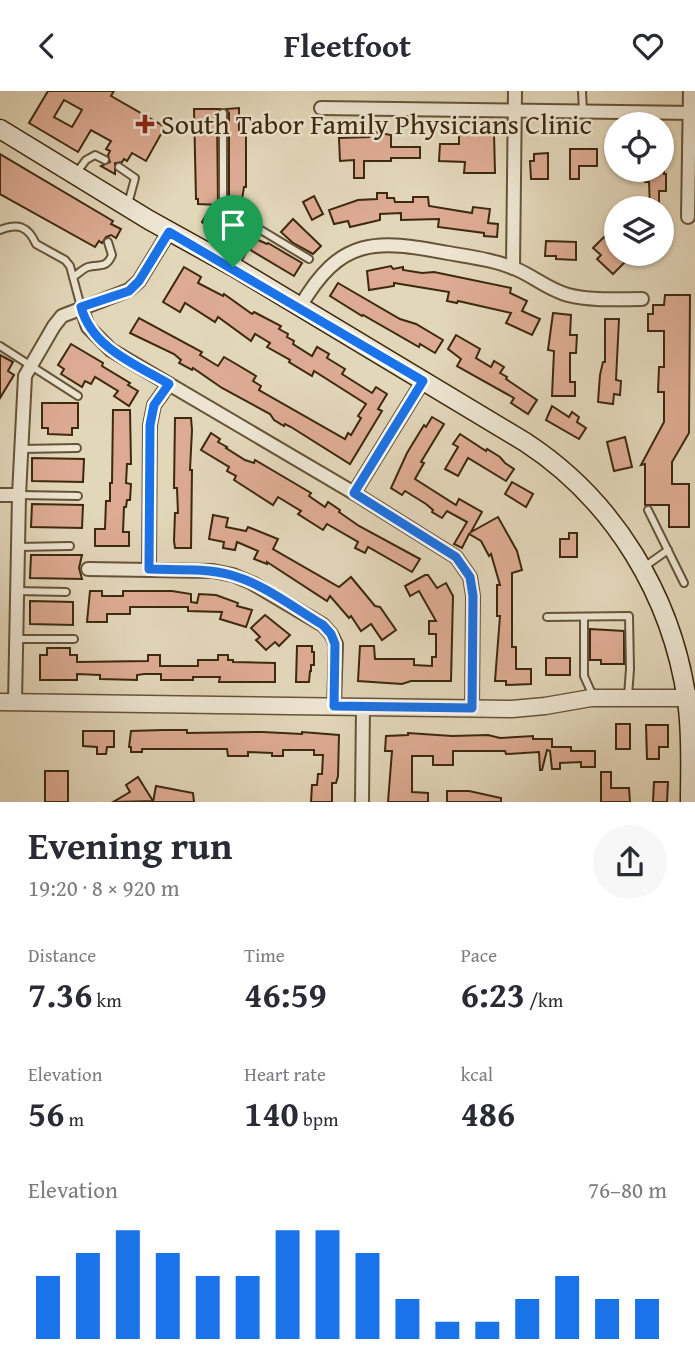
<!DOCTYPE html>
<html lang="en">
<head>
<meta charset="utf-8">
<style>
	:root { --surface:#fff; --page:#f7f7f7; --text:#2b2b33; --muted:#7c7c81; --accent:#1a73e8 }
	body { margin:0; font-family:"Gentium Book Plus",serif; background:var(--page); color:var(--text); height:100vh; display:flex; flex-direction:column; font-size:26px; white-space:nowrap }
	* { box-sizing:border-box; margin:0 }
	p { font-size:23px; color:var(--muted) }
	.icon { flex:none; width:38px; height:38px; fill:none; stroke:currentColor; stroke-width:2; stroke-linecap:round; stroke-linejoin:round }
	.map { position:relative; height:711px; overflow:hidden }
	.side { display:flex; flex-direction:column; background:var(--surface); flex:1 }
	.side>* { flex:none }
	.buttons { position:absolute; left:604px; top:21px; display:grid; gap:14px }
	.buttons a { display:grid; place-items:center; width:70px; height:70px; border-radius:50%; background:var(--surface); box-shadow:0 2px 5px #0004; font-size:35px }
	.pin { position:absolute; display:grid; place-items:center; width:60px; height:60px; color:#fff; margin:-72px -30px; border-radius:50% 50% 50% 0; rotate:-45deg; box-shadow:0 0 7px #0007 }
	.pin .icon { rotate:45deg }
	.round { display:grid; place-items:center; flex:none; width:74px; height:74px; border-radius:37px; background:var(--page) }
	.head { display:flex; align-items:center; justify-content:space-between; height:119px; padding:0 28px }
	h1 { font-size:38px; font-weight:600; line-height:52px }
	.metrics { display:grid; grid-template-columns:repeat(3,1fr); gap:10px; height:119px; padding:7px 28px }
	.metrics div { display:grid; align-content:center }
	.metrics b { font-size:35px; font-weight:600 }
	.metrics small { font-size:19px; font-weight:400 }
	.metrics p { font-size:19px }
	.chart { height:196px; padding:14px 28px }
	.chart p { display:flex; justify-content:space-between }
	.chart svg { width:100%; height:126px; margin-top:7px; stroke:var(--accent); stroke-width:6 }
	header { display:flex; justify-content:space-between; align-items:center; height:91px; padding:0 28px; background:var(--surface); font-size:32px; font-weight:600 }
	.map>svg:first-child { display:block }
	.building { fill:#ddab93; stroke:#3d290d; stroke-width:2; fill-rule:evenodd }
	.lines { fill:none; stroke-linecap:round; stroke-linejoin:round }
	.service-casing { stroke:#665438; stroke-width:10 }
	.minor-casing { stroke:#665438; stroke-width:16 }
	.tertiary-casing { stroke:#665438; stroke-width:19 }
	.secondary-casing { stroke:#3d290d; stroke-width:21 }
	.service { stroke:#ede5d2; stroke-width:6 }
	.minor { stroke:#ede5d2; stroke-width:12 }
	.tertiary { stroke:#ede5d2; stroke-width:16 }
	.secondary { stroke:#ede5d2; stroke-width:18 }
	.route-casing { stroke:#fff; stroke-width:14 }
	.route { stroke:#1a73e8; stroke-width:9 }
	.poi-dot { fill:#8f2418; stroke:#ede5d2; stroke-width:2.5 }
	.labels { text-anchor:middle; stroke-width:5; stroke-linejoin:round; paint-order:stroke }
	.poi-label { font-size:28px; fill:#3d290d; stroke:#ede5d2; text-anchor:start }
</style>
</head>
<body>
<header><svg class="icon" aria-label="back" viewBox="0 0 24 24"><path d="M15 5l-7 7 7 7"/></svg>Fleetfoot<svg class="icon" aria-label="heart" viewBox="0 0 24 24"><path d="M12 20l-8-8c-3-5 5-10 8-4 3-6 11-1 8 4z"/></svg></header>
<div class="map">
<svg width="695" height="711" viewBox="0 0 695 711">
	<rect width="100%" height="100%" fill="#e3d7ba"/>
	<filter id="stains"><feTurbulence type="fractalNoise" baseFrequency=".00286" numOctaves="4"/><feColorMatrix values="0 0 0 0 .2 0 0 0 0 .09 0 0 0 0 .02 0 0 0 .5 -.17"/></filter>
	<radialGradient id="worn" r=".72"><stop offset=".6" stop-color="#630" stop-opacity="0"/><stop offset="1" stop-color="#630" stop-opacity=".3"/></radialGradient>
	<g class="building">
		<path d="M48 0H114L111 5 165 36 146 70 132 62 127 70 124 68 122 71 115 72V83L101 75 110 71 108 64 110 60 106 58 111 50 91 39 78 61 29 32ZM64 9 82 19 72 36 54 26Z"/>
		<path d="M239 17V39L246 40V96H244L241 114H236L229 109V22L226 18Z"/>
		<path d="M194 18H220L217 22 218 114 198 113V108H196Z"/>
		<path d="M369 40 391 44V56H420V67H391V70H364V87H354V69L340 70 339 47 369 46Z"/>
		<path d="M459 42H494L495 82H464L465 71 439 70 440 53H459Z"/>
		<path d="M570 58H597V75H579V88H570Z"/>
		<path d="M548 62V88H531L530 70H534V63Z"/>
		<path d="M0 63 113 130 111 133 121 138 116 147 111 144 106 146 102 152 99 150 95 156 0 103Z"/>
		<path d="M644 79H664V83H666V100H659V117H650L649 91H645Z"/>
		<path d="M377 102H387V107H394L395 111H413V106H428L429 115 472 122 473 116 490 118 488 132 498 133 497 146 484 145V142L438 136 439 128 401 129V122L380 123V129L350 136 348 130 334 133 329 119 358 109 377 108Z"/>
		<path d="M314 105 323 123 312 129 303 111Z"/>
		<path d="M210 117 242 135 241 137 246 140V143L240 152 203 132 202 131Z"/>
		<path d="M293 128 321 155 313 163 293 152 281 141Z"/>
		<path d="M604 146 616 158V163H621L627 169 613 183 597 168 601 164 593 157Z"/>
		<path d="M256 148 267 153 268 152 302 172 294 185 252 160 250 158Z"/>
		<path d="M546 150 576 151V169L556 168V165H545Z"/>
		<path d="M391 175 393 178 403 176V179L422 182 434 181 511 197 510 202 527 210 522 220 540 228 532 244 506 232 511 222 458 210 457 212 447 210 449 201 394 192V195L369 199 367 180Z"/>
		<path d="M184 176 201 186 198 192 223 205 224 203 252 223 254 221 281 235 279 238 288 243 287 246 294 250 293 253 312 265 317 256 329 263 327 267 345 278 342 283 372 302 376 296 387 303 378 318 382 320 350 373 291 336 285 333 284 335 274 329 270 323 222 297 193 277 192 279 179 272 181 269 174 263 130 242 139 227 202 261 200 264 218 275 224 266 236 273 256 285 253 290 261 295 259 299 345 348 348 342 351 344 361 327 358 325 366 313 314 280 312 285 289 271 290 269 267 256 270 252 255 243 251 250 218 226 215 231 185 212 180 221 163 211Z"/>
		<path d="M338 192 400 228 416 233 443 249 435 262 420 253 419 256 363 224 362 225 330 205Z"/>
		<path d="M665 204H690L689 342 672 371V393H689V436H669V414H645V373L641 374 664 331V301H658L659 276H664V240H648V223H653V214H664Z"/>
		<path d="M553 222 571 224 570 244H577L576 262H570V291H575V305H552L554 260 548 259Z"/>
		<path d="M605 228H619L616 289 621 290 620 304 614 303 613 313 598 311 600 284 603 271H605Z"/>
		<path d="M456 244 480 258 476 267 491 276 494 270 504 276 500 282 507 286 506 288 537 309 528 323 511 312 514 307 457 275 461 268 448 258Z"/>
		<path d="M71 253 103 272 102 275 130 292 128 294 138 300 129 315 114 305 118 300 95 286 91 293 85 290 82 296 61 283 64 278 58 274Z"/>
		<path d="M0 264 13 271 8 280 14 284 0 307Z"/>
		<path d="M42 312H78V337H72V344L48 343V337H42Z"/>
		<path d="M552 315 569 326 572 321 579 326 577 331 586 337 579 348 546 329Z"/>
		<path d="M113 319H130L131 373H127L126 392 131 393 130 409H127L126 416H124L123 441H129V455H95V438H105L106 410H110V392H112Z"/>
		<path d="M432 326 444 333 421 371 424 372 415 388 456 414 459 408 482 421 471 441 498 426 517 460 522 479 512 482V556H516V578H531V593L506 594V590H495L500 525H497V494H500L491 463 489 465 481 450 469 443 462 457 454 453 467 431 447 420 442 427 432 421 433 419 426 413 405 400 402 404 391 397 407 362 424 334 426 336Z"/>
		<path d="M175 327H191L192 339 190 379H192L191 457H175L174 450 175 422H178L177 397H174Z"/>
		<path d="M211 342 220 348 218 351 227 356 226 357 245 369 254 372 255 369 311 402 309 405 325 416 328 411 340 419 339 421 359 435 420 468 412 481 368 456 365 462 355 457 358 451 327 433 323 439 298 423 301 420 278 406 273 414 234 389 236 385 227 380 229 376 201 359Z"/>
		<path d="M460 343 486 360 487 358 500 366 505 372 514 378 506 390 468 367 458 385 445 378 458 356 453 353Z"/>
		<path d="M625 346 632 376 614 380 607 351Z"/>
		<path d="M32 367 84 368 83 391 32 390Z"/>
		<path d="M512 391 533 403 526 416 505 403Z"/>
		<path d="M32 413 83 414 82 437 31 436Z"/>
		<path d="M213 424 228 427 226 436 246 440 248 436 278 448 273 458 339 496 351 486 375 515 380 516 396 539 382 549 371 533 361 540 351 525 349 527 330 505 327 510 267 471V473L254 468 258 460 237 451 235 459 223 457 224 451 209 448Z"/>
		<path d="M569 442H577V466H560V448H569Z"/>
		<path d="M31 464H82L79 477 82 488 30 487Z"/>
		<path d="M425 484H428L437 497 446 492 453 505 451 590H411L402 593 358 590 360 555H374L375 568H414V574L432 575V566H436V543H429V530H436L419 500 410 505 405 495Z"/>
		<path d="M90 500H102V505H123V500H172L191 503V511L197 512 199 503 216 504 238 512 237 515 252 519 246 536 220 528 222 521 188 520V516H130V523H107V531H87Z"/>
		<path d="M30 510 73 511V534L30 533Z"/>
		<path d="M265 524 290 544 279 555 275 551 266 559 256 549 260 546 251 537Z"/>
		<path d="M590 538 624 540V573H601V569H590Z"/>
		<path d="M297 555H312V561H314V574H311V580H310L309 591H296Z"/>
		<path d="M47 557H70V564H77V571L148 570V564H160V575H198V569H218V564H228V569H233V571L275 572V591H219L220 586H193V589H161V583H144L137 584V589L100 588V584L77 583V589H40V564H47Z"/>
		<rect x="546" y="567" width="24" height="17"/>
		<rect x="616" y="633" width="14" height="25"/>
		<path d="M646 634H668V656H659V668H647Z"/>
		<path d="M163 639H187V642L262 641 302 643V641L339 644 338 685 336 692H332V711H311L312 694H317L318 683H322L323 664H314V659H283V665H272V662L248 661V665H228L227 658H142V661H131V656H129L131 640Z"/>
		<path d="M83 640H114V656H107L106 663H97V656L83 655Z"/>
		<path d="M408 642 452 645 488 644 500 647 533 645V648H552V656H571V660H595V676H581V671L560 672V678H552L550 660 547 659 542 679H540L539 661 506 663 505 660H453V674H433V665H412V701L428 702V711H388L392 660H385L386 645 408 644Z"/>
		<rect x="45" y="680" width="23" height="31"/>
		<path d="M601 681H611V697H629L630 711H601Z"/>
		<path d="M138 686 153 710 113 711 130 701 126 694Z"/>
		<path d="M654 691H668L667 711H653Z"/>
		<path d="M156 695 193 702 194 711H153Z"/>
		<path d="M447 700H469L501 707V711H447Z"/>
	</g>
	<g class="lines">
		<defs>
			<g id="service">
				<path d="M582 0 583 20"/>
				<path d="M223 22V112L256 136 309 168"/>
				<path d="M119 76 135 87 128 113"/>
				<path d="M77 81 86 69 95 64 105 69"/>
				<path d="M0 139C18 132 28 135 36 153L65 169 70 175 81 216"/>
				<path d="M235 174 256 136"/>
				<path d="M73 186C78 183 84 177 88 176 100 173 106 178 112 164L108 151"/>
				<path d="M0 255 78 305"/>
				<path d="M21 358 77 357"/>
				<path d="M19 404 78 405"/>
				<path d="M648 419 684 492"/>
				<path d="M18 456 70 455"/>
				<path d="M644 476 668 459"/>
				<path d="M17 500 66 501"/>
				<path d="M547 526 629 525 630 578 628 605"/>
				<path d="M584 526V585L593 605"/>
				<path d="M17 548H74"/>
			</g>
			<g id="minor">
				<path d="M321 17 695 22"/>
				<path d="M688 126 690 0"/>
				<path d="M513 177 515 0"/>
				<path d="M81 216 88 236 111 259 354 402 456 466 470 486 473 505 472 617"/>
				<path d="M300 216C340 146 376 148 448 162 471 166 495 169 516 178 533 185 549 199 568 204 592 210 617 208 642 208"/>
				<path d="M354 402 423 290"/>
				<path d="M0 404H19"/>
				<path d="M88 478 213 480 233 484 252 492 323 534 331 543 336 553 334 615"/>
				<path d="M149 478 150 334 154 314 169 293"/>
				<path d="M15 611 19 404 25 285 54 235 62 225 129 199 139 190 169 141"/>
				<path d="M362 711 363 616"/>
			</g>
			<path id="tertiary" d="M0 611 512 618 545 615 591 607H695"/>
			<path id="secondary" d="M0 38 149 129 234 176 525 351C614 409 672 505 687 610 692 643 690 678 690 711"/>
		</defs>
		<use href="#service" class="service-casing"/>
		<use href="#minor" class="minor-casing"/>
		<use href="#tertiary" class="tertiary-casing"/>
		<use href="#secondary" class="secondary-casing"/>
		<use href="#service" class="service"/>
		<use href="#minor" class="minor"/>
		<use href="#tertiary" class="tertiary"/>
		<use href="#secondary" class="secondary"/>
	</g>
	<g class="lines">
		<defs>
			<path id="route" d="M169 141 423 290 354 402 456 466 470 486 473 505 472 617 334 615 335 553 331 543 323 534C294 517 264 493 231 484 205 477 176 479 149 478L150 334 154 314 169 293C135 273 92 257 81 216L129 200 139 190Z"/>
		</defs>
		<use href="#route" class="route-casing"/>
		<use href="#route" class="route"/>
	</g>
	<path class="poi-dot" d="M141.5 22.5h7v7h7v7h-7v7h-7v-7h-7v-7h7z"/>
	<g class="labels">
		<g class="poi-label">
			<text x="161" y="43">South Tabor Family Physicians Clinic</text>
		</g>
	</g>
	<rect width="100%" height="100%" filter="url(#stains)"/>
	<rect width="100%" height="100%" fill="url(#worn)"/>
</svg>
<div class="buttons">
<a><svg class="icon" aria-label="locate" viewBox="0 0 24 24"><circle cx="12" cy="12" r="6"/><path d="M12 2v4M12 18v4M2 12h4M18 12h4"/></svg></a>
<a><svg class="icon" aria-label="layers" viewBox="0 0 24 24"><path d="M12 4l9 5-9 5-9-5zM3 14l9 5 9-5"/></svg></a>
</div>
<div class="pin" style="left:233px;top:176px;background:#1e9e55"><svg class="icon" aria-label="arrive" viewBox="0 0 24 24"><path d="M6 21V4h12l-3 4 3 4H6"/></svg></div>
</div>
<section class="side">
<div class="head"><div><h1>Evening run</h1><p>19:20 · 8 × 920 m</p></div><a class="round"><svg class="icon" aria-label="share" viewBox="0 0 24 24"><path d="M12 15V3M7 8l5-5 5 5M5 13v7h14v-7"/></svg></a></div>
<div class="metrics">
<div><p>Distance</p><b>7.36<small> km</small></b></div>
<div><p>Time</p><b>46:59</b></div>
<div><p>Pace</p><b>6:23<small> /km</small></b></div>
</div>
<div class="metrics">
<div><p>Elevation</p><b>56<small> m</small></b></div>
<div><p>Heart rate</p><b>140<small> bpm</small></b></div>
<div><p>kcal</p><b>486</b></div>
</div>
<div class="chart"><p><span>Elevation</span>76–80 m</p>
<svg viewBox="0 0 160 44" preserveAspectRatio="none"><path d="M5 44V22M15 44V14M25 44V6M35 44V14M45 44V22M55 44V22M65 44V6M75 44V6M85 44V14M95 44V30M105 44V38M115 44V38M125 44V30M135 44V22M145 44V30M155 44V30"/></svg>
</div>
</section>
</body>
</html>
